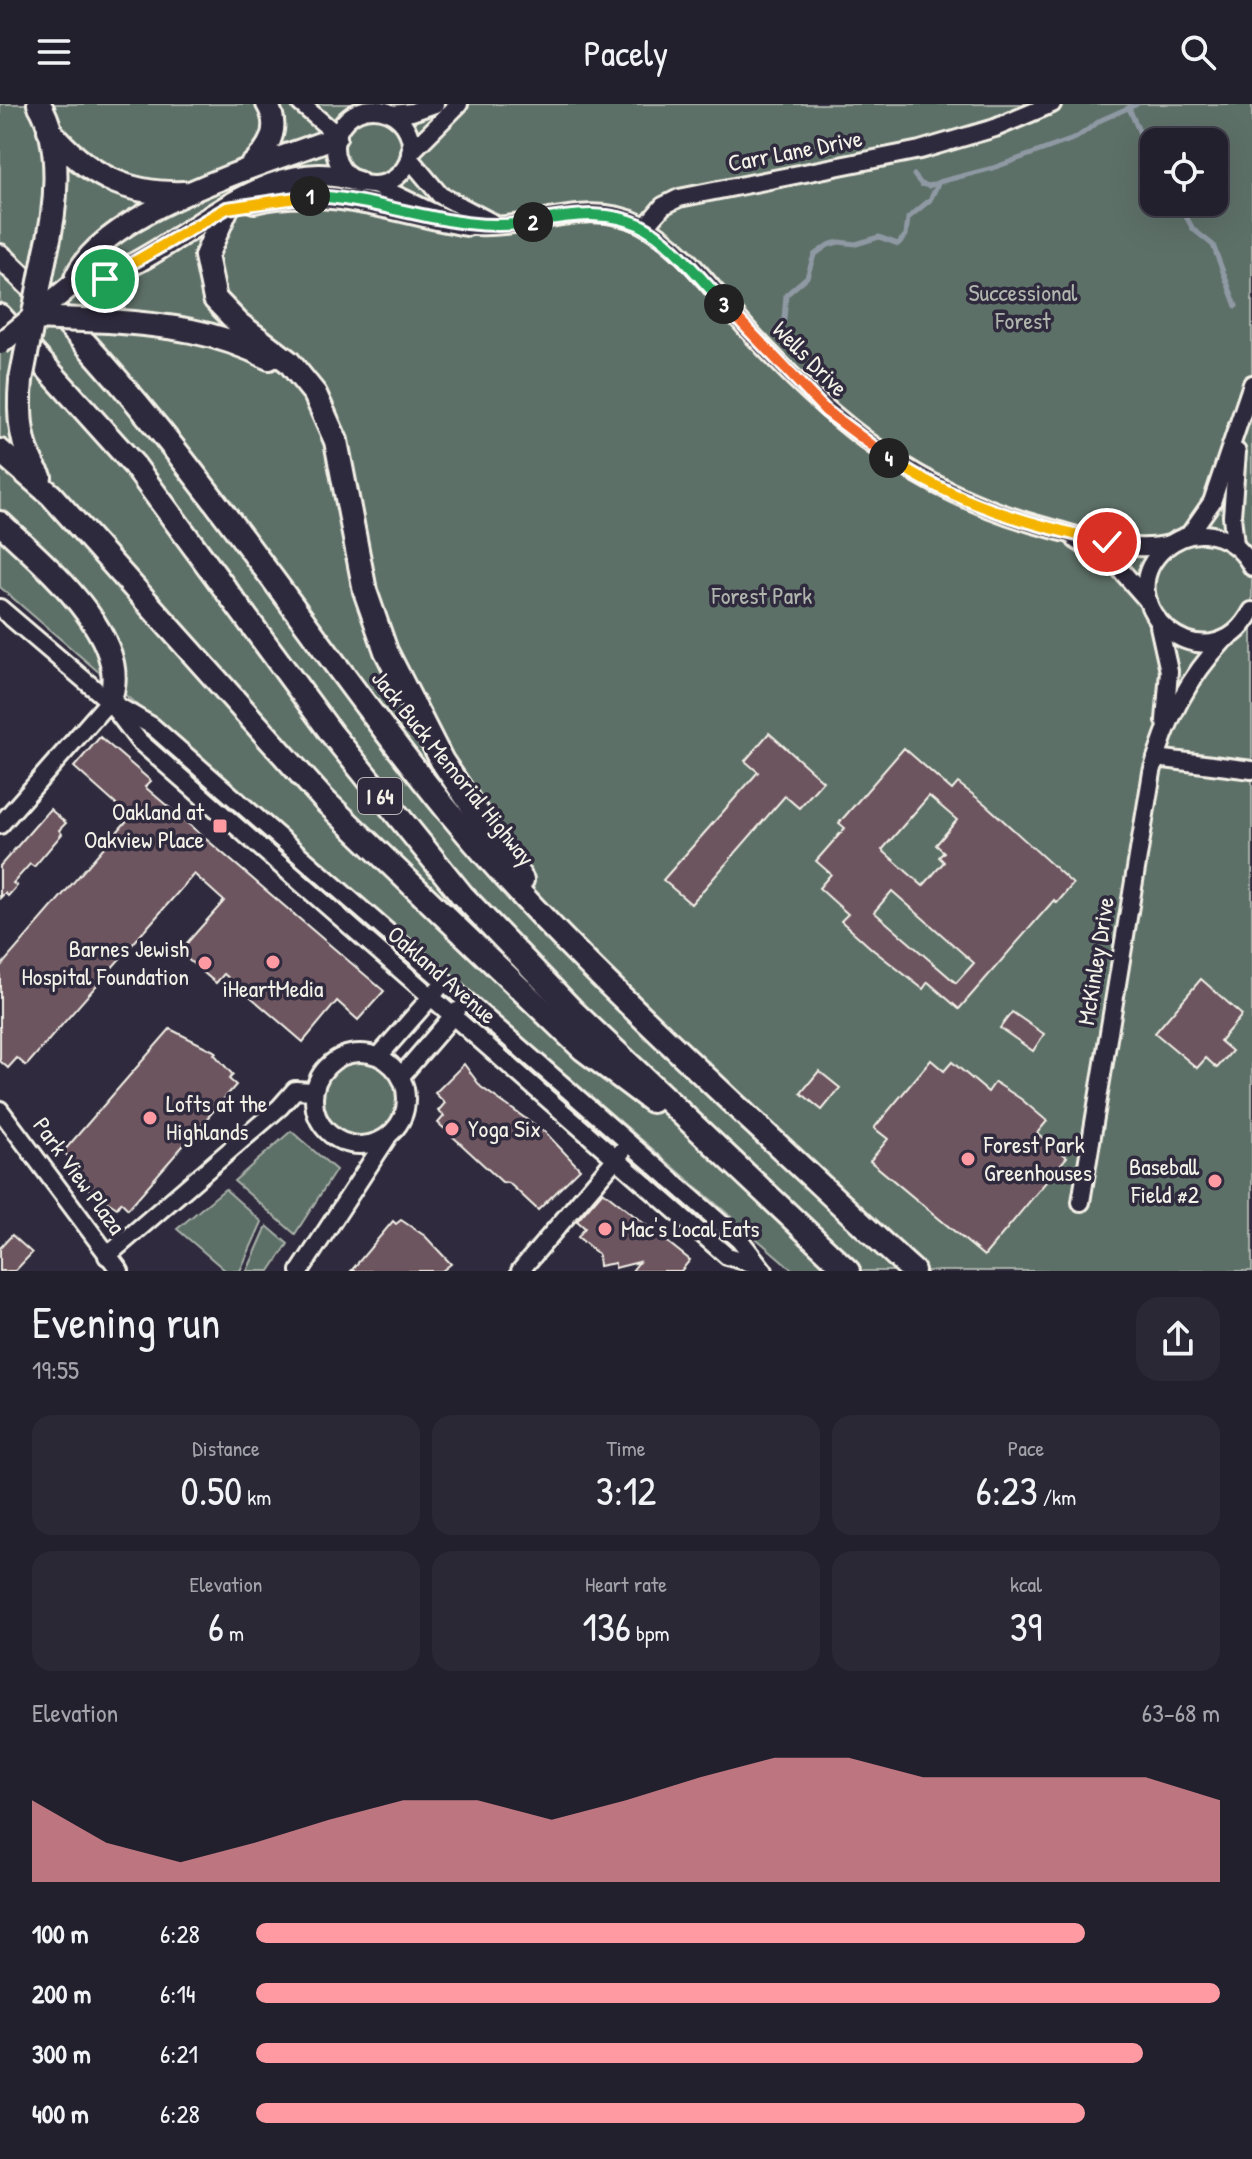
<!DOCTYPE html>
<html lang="en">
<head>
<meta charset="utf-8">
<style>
	:root { --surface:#23202e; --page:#2b2836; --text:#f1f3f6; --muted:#a3a3aa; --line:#403e4a; --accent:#ff9aa2 }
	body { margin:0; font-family:"Patrick Hand",sans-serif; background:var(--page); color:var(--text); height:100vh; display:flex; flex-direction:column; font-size:30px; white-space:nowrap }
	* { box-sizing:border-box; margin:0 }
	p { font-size:26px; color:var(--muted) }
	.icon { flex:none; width:44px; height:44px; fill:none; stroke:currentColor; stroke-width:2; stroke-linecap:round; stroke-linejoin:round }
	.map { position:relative; height:1167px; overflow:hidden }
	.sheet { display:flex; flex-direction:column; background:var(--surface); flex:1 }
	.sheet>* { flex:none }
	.tools { position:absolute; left:1140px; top:24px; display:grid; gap:16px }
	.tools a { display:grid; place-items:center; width:88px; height:88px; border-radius:16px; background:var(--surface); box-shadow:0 8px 32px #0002,0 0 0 2px var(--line); font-size:40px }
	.pin { position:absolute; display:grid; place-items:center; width:68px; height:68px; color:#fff; margin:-34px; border:4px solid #fff; border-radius:50%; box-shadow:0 2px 8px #0007 }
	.km { position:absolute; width:40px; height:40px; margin:-20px; border-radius:50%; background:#222; color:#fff; font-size:22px; line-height:40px; text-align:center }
	.round { display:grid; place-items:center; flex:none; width:84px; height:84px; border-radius:24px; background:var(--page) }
	.head { display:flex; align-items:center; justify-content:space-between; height:136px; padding:0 32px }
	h1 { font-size:44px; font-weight:600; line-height:60px }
	.stats { display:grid; grid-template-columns:repeat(3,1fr); gap:12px; height:136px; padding:8px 32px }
	.stats div { display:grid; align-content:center; border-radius:20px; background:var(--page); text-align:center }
	.stats b { font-size:40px; font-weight:600 }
	.stats small { font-size:22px; font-weight:400 }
	.stats p { font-size:22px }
	.chart { height:224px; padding:16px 32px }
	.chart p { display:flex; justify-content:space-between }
	.chart svg { width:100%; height:144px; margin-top:8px; fill:var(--accent); opacity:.7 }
	ul { padding:0 32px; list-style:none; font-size:26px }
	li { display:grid; grid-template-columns:128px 96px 1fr; align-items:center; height:60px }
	li i { height:20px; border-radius:10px; background:var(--accent) }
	header { display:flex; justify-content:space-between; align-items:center; height:104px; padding:0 32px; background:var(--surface); font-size:36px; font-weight:600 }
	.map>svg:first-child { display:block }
	.green { fill:#5d6f67; stroke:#a8b0a8; stroke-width:2; fill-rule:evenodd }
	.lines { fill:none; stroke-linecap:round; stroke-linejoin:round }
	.stream { stroke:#8f99a4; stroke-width:5 }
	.building { fill:#6d5561; stroke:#f4f1e8; stroke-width:2; fill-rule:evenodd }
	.minor-casing { stroke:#f4f1e8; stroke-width:22 }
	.major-casing { stroke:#f4f1e8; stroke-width:26 }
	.highway-casing { stroke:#f4f1e8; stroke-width:28 }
	.minor { stroke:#2f2a3d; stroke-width:16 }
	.major { stroke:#2f2a3d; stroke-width:20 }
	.highway { stroke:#2f2a3d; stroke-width:22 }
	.major-bridge-casing { stroke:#f4f1e8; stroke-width:26; stroke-linecap:butt }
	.highway-bridge-casing { stroke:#f4f1e8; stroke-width:28; stroke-linecap:butt }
	.major-bridge { stroke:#2f2a3d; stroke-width:20 }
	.highway-bridge { stroke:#2f2a3d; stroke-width:22 }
	.split-1-casing { stroke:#fff; stroke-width:16 }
	.split-2-casing { stroke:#fff; stroke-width:16 }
	.split-3-casing { stroke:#fff; stroke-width:16 }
	.split-4-casing { stroke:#fff; stroke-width:16 }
	.split-5-casing { stroke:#fff; stroke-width:16 }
	.split-1 { stroke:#f5b400; stroke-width:10 }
	.split-2 { stroke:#22a559; stroke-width:10 }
	.split-3 { stroke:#22a559; stroke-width:10 }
	.split-4 { stroke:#f0652b; stroke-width:10 }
	.split-5 { stroke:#f5b400; stroke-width:10 }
	.poi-dot { fill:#ff9aa2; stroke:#2f2a3d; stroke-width:3 }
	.labels { text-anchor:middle; stroke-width:7; stroke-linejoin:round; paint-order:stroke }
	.shield { fill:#2f2a3d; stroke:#b9b5b5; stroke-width:2 }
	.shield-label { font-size:22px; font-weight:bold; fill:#f4f1e8 }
	.street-label { font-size:24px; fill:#f4f1e8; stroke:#2f2a3d }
	.park-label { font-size:24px; fill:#b0b6ae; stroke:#2f2a3d }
	.poi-label { font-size:24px; fill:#f4f1e8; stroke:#2f2a3d; text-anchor:start }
</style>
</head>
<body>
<header><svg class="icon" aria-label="menu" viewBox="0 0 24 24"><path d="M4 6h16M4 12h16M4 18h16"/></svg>Pacely<svg class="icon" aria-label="search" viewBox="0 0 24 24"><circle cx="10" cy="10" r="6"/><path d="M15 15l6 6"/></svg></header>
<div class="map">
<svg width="1252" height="1167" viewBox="0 0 1252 1167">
	<rect width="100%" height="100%" fill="#2f2a3d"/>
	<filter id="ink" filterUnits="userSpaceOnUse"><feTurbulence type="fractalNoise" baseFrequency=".0125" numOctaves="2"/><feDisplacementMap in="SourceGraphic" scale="16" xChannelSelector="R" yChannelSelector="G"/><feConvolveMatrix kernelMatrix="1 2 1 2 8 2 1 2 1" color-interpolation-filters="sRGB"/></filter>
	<g filter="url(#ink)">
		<g class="green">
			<path d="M0 0H1252V1167H794L0 483ZM1154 38H1214V98H1154Z"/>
			<path d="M474 912 602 1024 600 1028 470 917Z"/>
			<circle cx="360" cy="995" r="37"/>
			<path d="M291 1027 336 1066 295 1130 234 1077Z"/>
			<path d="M225 1085 262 1118 240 1167H226L177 1125Z"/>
			<path d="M267 1122 288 1140 270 1167H247Z"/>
		</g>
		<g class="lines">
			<g class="stream">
				<path d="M1129 4 1154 62"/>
				<path d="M914 71 921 80 929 82 939 78"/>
				<path d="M1178 98 1193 125 1213 141 1236 202"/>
				<path d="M775 229 784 215 786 191 807 173 814 151 828 141 839 138 856 140 879 133 898 140 906 131 908 114 930 96 939 78 993 64 1076 34 1101 16 1137 0"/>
			</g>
		</g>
		<g class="building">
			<path d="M769 629 823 677 799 704 785 692 691 800 663 776 758 668 745 657Z"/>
			<path d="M100 633 151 677 145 683 384 887 358 916 337 897 303 938 224 870 216 879 179 848 224 797 194 770 26 962 17 954 8 964 0 957V863L130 713 74 663Z"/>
			<path d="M904 644 952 686 958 679 985 700 1073 780 1057 799 1054 796 959 905 928 878 923 885 872 845 841 817 848 810 819 784 831 770 816 757 845 724 839 719ZM929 692 957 716 936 741 944 748 939 753 944 758 923 782 882 746ZM892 787 974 859 956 879 874 808Z"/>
			<path d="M50 705 66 719 59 726 62 730 34 763 30 760 13 779 17 782 8 792 5 789 0 794V762Z"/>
			<path d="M1201 875 1242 911 1220 937 1232 947 1217 964 1206 954 1197 964 1155 929Z"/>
			<path d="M1012 908 1044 930 1033 947 1000 924Z"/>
			<path d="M170 925 216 948 214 950 233 971 229 975 236 981 128 1105 121 1098 117 1104 90 1087 71 1065 67 1058 70 1054 63 1048Z"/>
			<path d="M931 956 944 967 952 958 988 988 995 978 1021 995 1047 1017 1037 1029 1067 1053 984 1152 870 1057 888 1035 874 1024Z"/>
			<path d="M464 960 481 983 546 1029 580 1065 538 1106 509 1079 502 1078 438 1019 444 1012 438 1007 445 999 435 989Z"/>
			<path d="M819 967 840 984 822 1006 801 989Z"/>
			<path d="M603 1087 690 1156 681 1167H632L639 1158 615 1164V1159L599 1162 598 1150 578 1133 585 1124 577 1117Z"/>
			<path d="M401 1116 425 1132 451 1160 442 1167H351L393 1117 396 1120Z"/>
			<path d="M12 1131 32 1149 15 1167H0V1144Z"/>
		</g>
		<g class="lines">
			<defs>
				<g id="minor">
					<path d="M301 0 336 30"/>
					<circle cx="373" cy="43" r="38"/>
					<path d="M392 10 412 8 435 0"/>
					<path d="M410 49 459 0"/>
					<path d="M409 54 440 91 491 118"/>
					<path d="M373 81C403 91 445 119 474 122 530 126 588 93 641 120 684 142 716 191 748 226 836 323 922 391 1052 425 1089 435 1131 450 1170 440"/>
					<path d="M646 122 663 102 679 94 920 46 995 24 1052 0"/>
					<path d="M1189 431 1212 398 1252 280"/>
					<path d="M1076 436 1119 464 1148 497"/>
					<path d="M1235 441 1232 412 1237 348"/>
					<path d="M1252 463C1243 445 1225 431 1204 430 1190 429 1176 435 1165 444 1102 499 1209 588 1252 507"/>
					<path d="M0 504 109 597 152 622 740 1136 764 1167"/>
					<path d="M1159 522 1169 567 1165 617"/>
					<path d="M110 599 139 637 727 1152 758 1161"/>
					<path d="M1156 654 1252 666"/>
					<path d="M0 721 109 597"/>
					<circle cx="360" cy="995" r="46"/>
					<path d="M379 952 438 885"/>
					<path d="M401 972 457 907"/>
					<path d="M0 1006 120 1167"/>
					<path d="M1081 1098 1152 668C1166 616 1188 574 1225 535"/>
					<path d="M107 1152 280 1003 295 986 313 987"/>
					<path d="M300 1167 387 1034"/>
					<path d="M520 1167 623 1046"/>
				</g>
				<g id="major">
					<path d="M336 33C270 59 93 108 73 180 168 171 255 39 358 78"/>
					<path d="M249 63C268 46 282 25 267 0"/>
					<path d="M254 98C329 81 394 108 467 121"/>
				</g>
				<g id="highway">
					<path d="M39 0C64 41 56 108 45 152"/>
					<path d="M49 26C86 70 126 91 184 89"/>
					<path d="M227 104 206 152 215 195 239 220 289 258 315 290 336 337 365 487 386 547 442 657 522 776"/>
					<path d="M0 152C177 318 297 522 449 708 541 820 647 918 752 1017 806 1067 859 1118 913 1167"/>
					<path d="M0 212 134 361 332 630 462 791 574 908 848 1167"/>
					<path d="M109 217C165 221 218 227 269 254"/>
					<path d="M21 276C18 311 20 344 40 373"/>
					<path d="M0 347 51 391 324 696 583 945 652 997"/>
					<path d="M0 419C40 457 136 535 109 597"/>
				</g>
			</defs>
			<use href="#minor" class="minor-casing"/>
			<use href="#major" class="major-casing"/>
			<use href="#highway" class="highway-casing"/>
			<use href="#minor" class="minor"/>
			<use href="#major" class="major"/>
			<use href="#highway" class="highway"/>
			<defs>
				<path id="major-bridge" d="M0 240 73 180"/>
				<g id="highway-bridge">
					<path d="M32 214 109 217"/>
					<path d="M21 276 45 152"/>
				</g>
			</defs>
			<use href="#major-bridge" class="major-bridge-casing"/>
			<use href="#highway-bridge" class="highway-bridge-casing"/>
			<use href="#major-bridge" class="major-bridge"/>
			<use href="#highway-bridge" class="highway-bridge"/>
		</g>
	</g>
	<g class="lines" filter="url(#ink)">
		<defs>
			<path id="split-1" d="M105 175 227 104 310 92"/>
			<path id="split-2" d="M310 92C386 94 457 132 533 118"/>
			<path id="split-3" d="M533 118C640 97 656 124 724 200"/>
			<path id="split-4" d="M724 200 826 307 889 354"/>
			<path id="split-5" d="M889 354C956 400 1029 420 1107 438"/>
		</defs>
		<use href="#split-1" class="split-1-casing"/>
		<use href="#split-2" class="split-2-casing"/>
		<use href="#split-3" class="split-3-casing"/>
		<use href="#split-4" class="split-4-casing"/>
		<use href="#split-5" class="split-5-casing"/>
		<use href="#split-1" class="split-1"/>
		<use href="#split-2" class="split-2"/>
		<use href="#split-3" class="split-3"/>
		<use href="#split-4" class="split-4"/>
		<use href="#split-5" class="split-5"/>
	</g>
	<g class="poi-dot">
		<rect x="212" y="714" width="16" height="16" rx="4"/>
		<circle cx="273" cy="858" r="8"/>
		<circle cx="205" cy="859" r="8"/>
		<circle cx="150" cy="1014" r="8"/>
		<circle cx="452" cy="1025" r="8"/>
		<circle cx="968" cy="1055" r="8"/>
		<circle cx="1215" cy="1077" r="8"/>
		<circle cx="605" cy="1125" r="8"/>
	</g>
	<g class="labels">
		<rect class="shield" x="358" y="674" width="44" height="36" rx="6"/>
		<g class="shield-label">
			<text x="380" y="700">I 64</text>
		</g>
		<g class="street-label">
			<text transform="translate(795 47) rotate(-11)" y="8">Carr Lane Drive</text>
			<text transform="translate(810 255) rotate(45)" y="8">Wells Drive</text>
			<text transform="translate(453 664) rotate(51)" y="8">Jack Buck Memorial Highway</text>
			<text transform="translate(1096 857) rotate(-81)" y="8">McKinley Drive</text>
			<text transform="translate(442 871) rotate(41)" y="8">Oakland Avenue</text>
			<text transform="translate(79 1072) rotate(54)" y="8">Park View Plaza</text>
		</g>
		<g class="park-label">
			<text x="1023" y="197">Successional<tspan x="1023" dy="28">Forest</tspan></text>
			<text x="762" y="500">Forest Park</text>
		</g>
		<g class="poi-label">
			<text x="204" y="716" text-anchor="end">Oakland at<tspan x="204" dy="28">Oakview Place</tspan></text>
			<text x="189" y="853" text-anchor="end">Barnes Jewish<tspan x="189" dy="28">Hospital Foundation</tspan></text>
			<text x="273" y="893" text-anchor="middle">iHeartMedia</text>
			<text x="166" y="1008">Lofts at the<tspan x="166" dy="28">Highlands</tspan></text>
			<text x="468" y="1033">Yoga Six</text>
			<text x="984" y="1049">Forest Park<tspan x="984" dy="28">Greenhouses</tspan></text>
			<text x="1199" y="1071" text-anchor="end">Baseball<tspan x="1199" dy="28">Field #2</tspan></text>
			<text x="621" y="1133">Mac's Local Eats</text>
		</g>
	</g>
</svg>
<div class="tools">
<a><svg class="icon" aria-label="locate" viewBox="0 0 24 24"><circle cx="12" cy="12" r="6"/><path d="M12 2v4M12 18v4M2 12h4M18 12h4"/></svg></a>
</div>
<div class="pin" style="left:105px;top:175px;background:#1e9e55"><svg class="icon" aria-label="arrive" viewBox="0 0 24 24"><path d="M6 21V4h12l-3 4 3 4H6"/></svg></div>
<div class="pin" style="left:1107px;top:438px;background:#d93025"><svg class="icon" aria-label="check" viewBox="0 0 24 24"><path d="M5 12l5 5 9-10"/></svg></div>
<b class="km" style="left:310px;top:92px">1</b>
<b class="km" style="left:533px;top:118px">2</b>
<b class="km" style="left:724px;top:200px">3</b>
<b class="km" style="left:889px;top:354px">4</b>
</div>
<section class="sheet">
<div class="head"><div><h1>Evening run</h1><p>19:55</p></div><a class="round"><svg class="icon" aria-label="share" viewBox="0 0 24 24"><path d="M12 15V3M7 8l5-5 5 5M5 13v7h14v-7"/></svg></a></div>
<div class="stats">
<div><p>Distance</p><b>0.50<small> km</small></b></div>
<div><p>Time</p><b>3:12</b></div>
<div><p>Pace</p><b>6:23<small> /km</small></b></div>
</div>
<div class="stats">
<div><p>Elevation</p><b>6<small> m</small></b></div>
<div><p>Heart rate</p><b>136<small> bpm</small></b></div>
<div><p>kcal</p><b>39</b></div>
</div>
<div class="chart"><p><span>Elevation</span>63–68 m</p>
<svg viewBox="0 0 160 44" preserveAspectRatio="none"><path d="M0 44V19L10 32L20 38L30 32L40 25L50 19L60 19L70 25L80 19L90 12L100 6L110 6L120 12L130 12L140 12L150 12L160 19V44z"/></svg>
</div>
<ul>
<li><b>100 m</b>6:28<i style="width:86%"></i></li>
<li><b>200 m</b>6:14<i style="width:100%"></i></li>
<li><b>300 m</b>6:21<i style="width:92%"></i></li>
<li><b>400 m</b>6:28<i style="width:86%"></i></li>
</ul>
</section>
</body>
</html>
